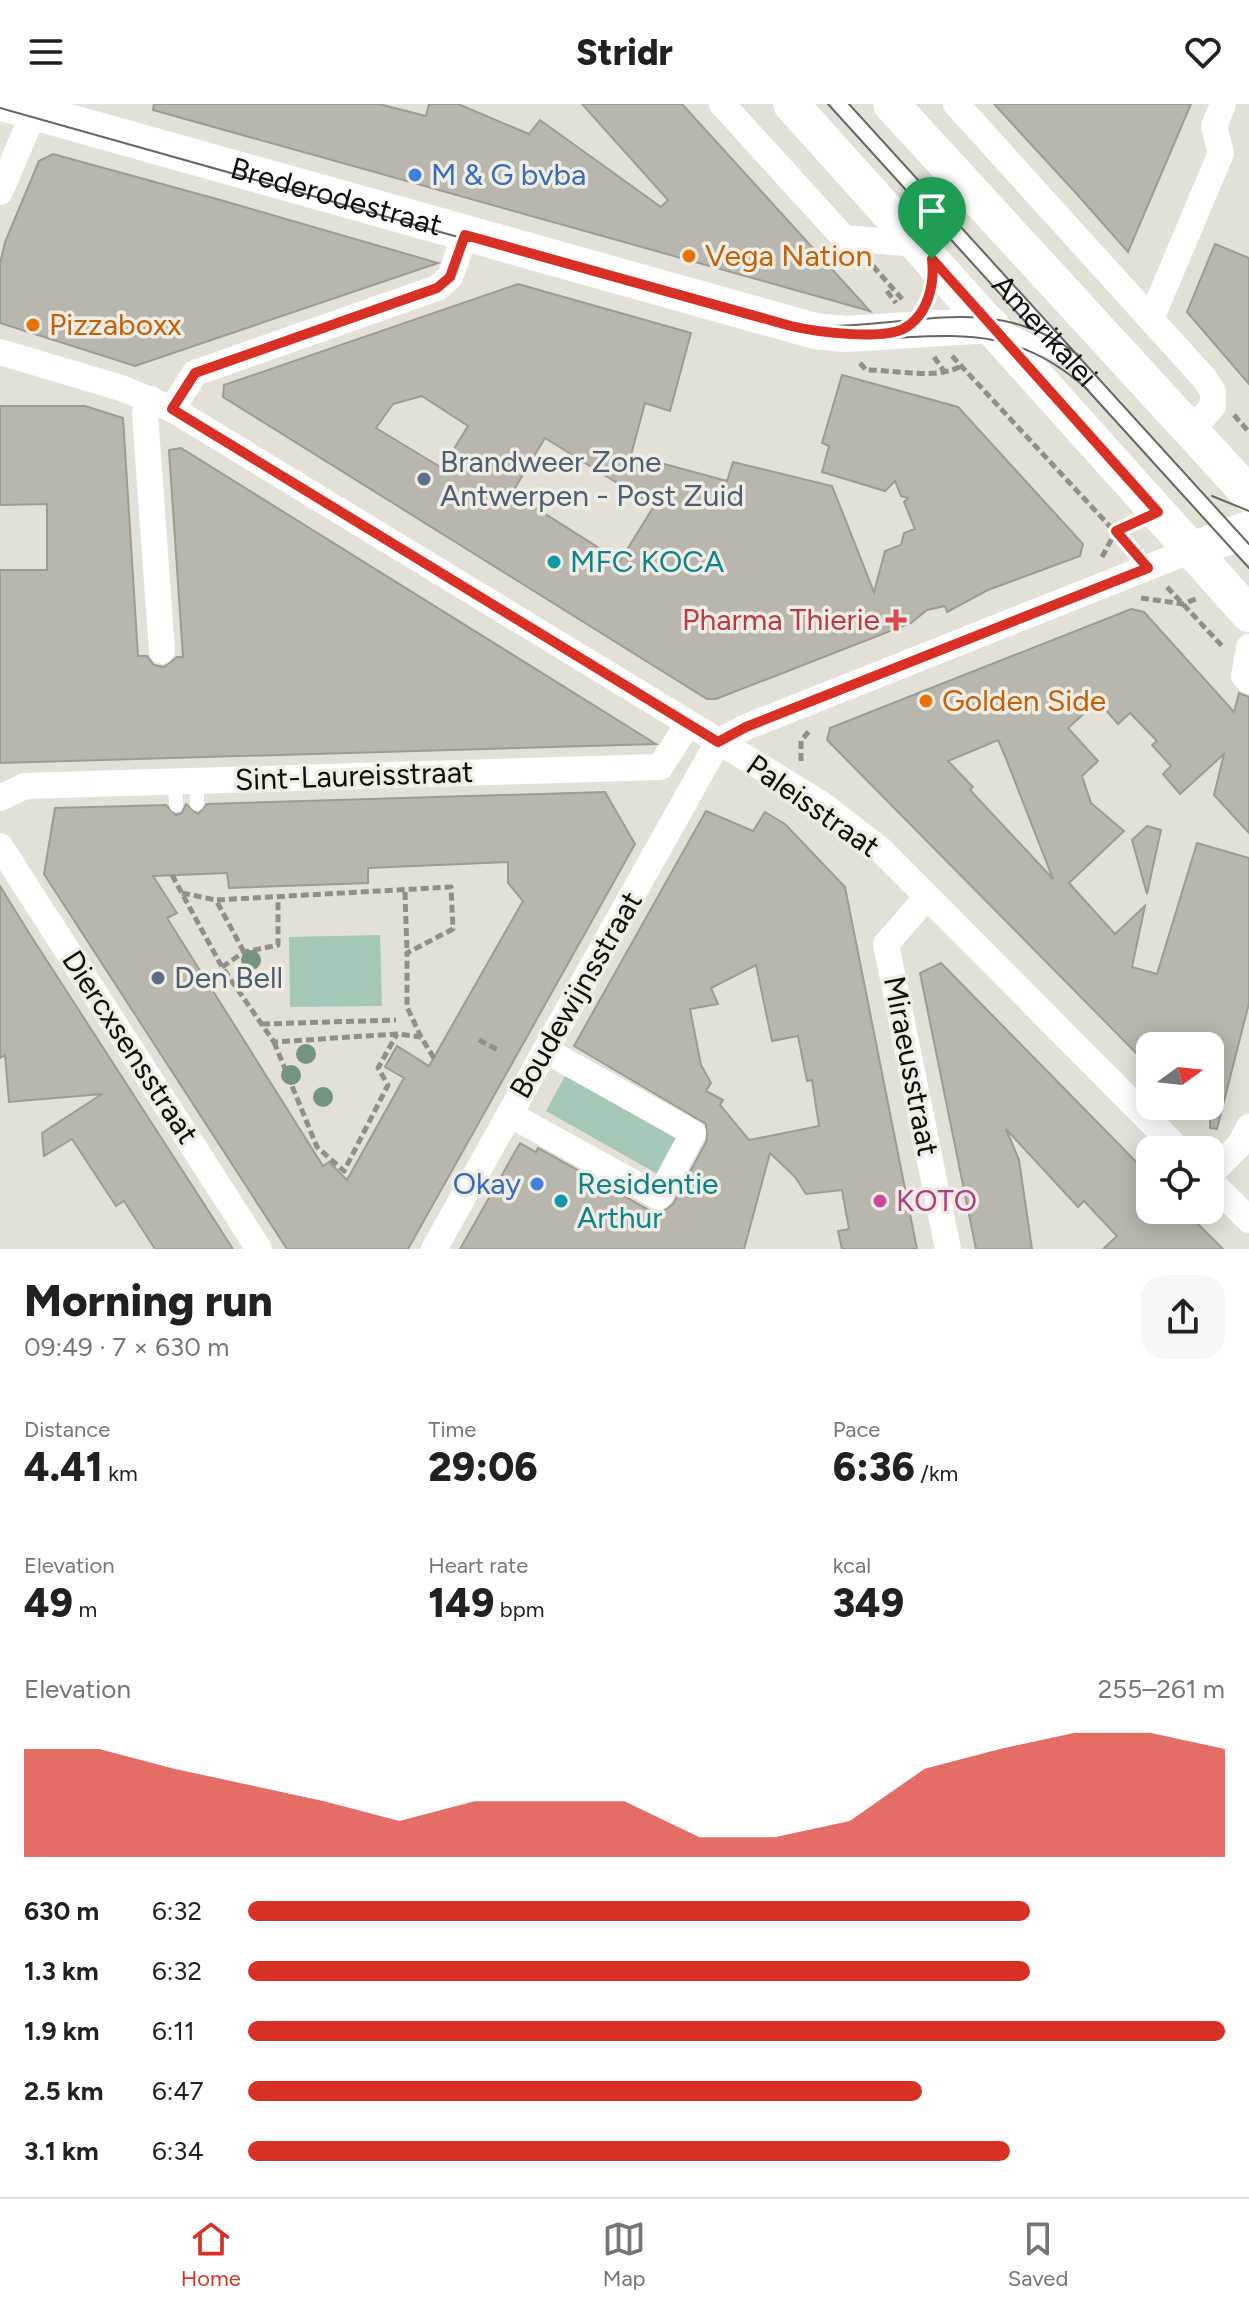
<!DOCTYPE html>
<html lang="en">
<head>
<meta charset="utf-8">
<style>
	:root { --surface:#fff; --page:#f6f6f6; --text:#202124; --muted:#757577; --line:#e0e0e0; --accent:#d93025 }
	body { margin:0; font-family:Figtree,sans-serif; background:var(--page); color:var(--text); height:100vh; display:flex; flex-direction:column; font-size:30px; white-space:nowrap }
	* { box-sizing:border-box; margin:0 }
	p { font-size:26px; color:var(--muted) }
	.icon { flex:none; width:44px; height:44px; fill:none; stroke:currentColor; stroke-width:2; stroke-linecap:round; stroke-linejoin:round }
	.map { position:relative; height:1145px; overflow:hidden }
	.side { display:flex; flex-direction:column; background:var(--surface); flex:1 }
	.side>* { flex:none }
	.needle { width:52px; rotate:75deg }
	.fabs { position:absolute; left:1136px; top:928px; display:grid; gap:16px }
	.fabs a { display:grid; place-items:center; width:88px; height:88px; border-radius:16px; background:var(--surface); box-shadow:0 4px 20px #0003; font-size:40px }
	.pin { position:absolute; display:grid; place-items:center; width:68px; height:68px; color:#fff; margin:-82px -34px; border-radius:50% 50% 50% 0; rotate:-45deg; box-shadow:0 0 8px #0007 }
	.pin .icon { rotate:45deg }
	.round { display:grid; place-items:center; flex:none; width:84px; height:84px; border-radius:24px; background:var(--page) }
	.overview { display:flex; align-items:center; justify-content:space-between; height:136px; padding:0 24px }
	h1 { font-size:44px; font-weight:800; line-height:60px }
	.stats { display:grid; grid-template-columns:repeat(3,1fr); gap:12px; height:136px; padding:8px 24px }
	.stats div { display:grid; align-content:center }
	.stats b { font-size:40px; font-weight:800 }
	.stats small { font-size:22px; font-weight:400 }
	.stats p { font-size:22px }
	.chart { height:224px; padding:16px 24px }
	.chart p { display:flex; justify-content:space-between }
	.chart svg { width:100%; height:144px; margin-top:8px; fill:var(--accent); opacity:.7 }
	ul { padding:0 24px; list-style:none; font-size:26px }
	li { display:grid; grid-template-columns:128px 96px 1fr; align-items:center; height:60px }
	li i { height:20px; border-radius:10px; background:var(--accent) }
	header { display:flex; justify-content:space-between; align-items:center; height:104px; padding:0 24px; background:var(--surface); font-size:36px; font-weight:800 }
	.tabs { display:flex; justify-content:space-around; align-items:center; height:112px; border-top:2px solid var(--line); background:var(--surface); font-size:22px; color:var(--muted) }
	.tabs a { display:grid; justify-items:center; gap:4px }
	.tabs .on { color:var(--accent) }
	.map>svg:first-child { display:block }
	.green { fill:#a5c7b5 }
	.building { fill:#b8b6ad; stroke:#9d9b93; stroke-width:2; fill-rule:evenodd }
	.lines { fill:none; stroke-linecap:round; stroke-linejoin:round }
	.path { stroke:#928f89; stroke-width:5; stroke-dasharray:8 4; stroke-linecap:butt }
	.lane { stroke:#fff; stroke-width:14 }
	.street { stroke:#fff; stroke-width:26 }
	.secondary { stroke:#fff; stroke-width:36 }
	.tram { stroke:#686661; stroke-width:2 }
	.tree { fill:#749482 }
	.route-casing { stroke:#fff; stroke-width:16 }
	.route { stroke:#d93025; stroke-width:10 }
	.shop-dot { fill:#3f7fe0; stroke:#f0ede5; stroke-width:3 }
	.food-dot { fill:#e8710a; stroke:#f0ede5; stroke-width:3 }
	.service-dot { fill:#5c6f8a; stroke:#f0ede5; stroke-width:3 }
	.culture-dot { fill:#0f9aa8; stroke:#f0ede5; stroke-width:3 }
	.health-dot { fill:#e0444e; stroke:#f0ede5; stroke-width:3 }
	.hotel-dot { fill:#d1479c; stroke:#f0ede5; stroke-width:3 }
	.labels { text-anchor:middle; stroke-width:7; stroke-linejoin:round; paint-order:stroke }
	.shop-label { font-size:30px; fill:#366cbe; stroke:#f0ede5; text-anchor:start }
	.street-label { font-size:30px; fill:#100f0c; stroke:#f0ede5 }
	.food-label { font-size:30px; fill:#c56008; stroke:#f0ede5; text-anchor:start }
	.service-label { font-size:30px; fill:#4e5e75; stroke:#f0ede5; text-anchor:start }
	.culture-label { font-size:30px; fill:#0d838f; stroke:#f0ede5; text-anchor:start }
	.health-label { font-size:30px; fill:#be3a42; stroke:#f0ede5; text-anchor:end }
	.hotel-label { font-size:30px; fill:#b23c85; stroke:#f0ede5; text-anchor:start }
</style>
</head>
<body>
<header><svg class="icon" aria-label="menu" viewBox="0 0 24 24"><path d="M4 6h16M4 12h16M4 18h16"/></svg>Stridr<svg class="icon" aria-label="heart" viewBox="0 0 24 24"><path d="M12 20l-8-8c-3-5 5-10 8-4 3-6 11-1 8 4z"/></svg></header>
<div class="map">
<svg width="1249" height="1145" viewBox="0 0 1249 1145">
	<rect width="100%" height="100%" fill="#e3e0d8"/>
	<g class="green">
		<path d="M380 831 382 902 290 903 289 833Z"/>
		<path d="M566 970 681 1034 661 1072 546 1007Z"/>
	</g>
	<g class="building">
		<path d="M154 0H379L426 12 429 0H458L529 30 540 16 661 103 668 96 582 0H682L870 207 153 6Z"/>
		<path d="M994 0H1191L1128 148 1075 88Z"/>
		<path d="M53 50 224 97 438 159 135 262 0 219V160L5 138 39 57Z"/>
		<path d="M1215 140 1249 154V280L1187 208Z"/>
		<path d="M518 180 691 229 670 307 645 299 631 351 727 377 733 358 832 382 874 488 885 447 901 441 904 429 915 425 904 398 908 394 901 392 895 377 885 387 822 368 829 342 822 339 842 271 958 303 1083 440 1080 452 988 486 947 508 945 502 927 506 911 519 716 595H707L223 293 224 281ZM422 292 468 322 442 364 376 324 393 300ZM545 334 654 402 620 457 512 389Z"/>
		<path d="M0 302H85L123 314 138 552H147L154 561 164 563 177 553H183L169 346 181 344 656 640 0 659V466H47V400L0 401Z"/>
		<path d="M1131 505 1144 508 1234 608 1239 589 1249 593V729L1214 691 1224 650 1180 690 1163 670 1171 662 1152 641 1157 637 1130 609 1118 620 1098 597 1068 624 1098 657 1082 672 1091 699 1124 727 1069 779 1115 830 1145 802 1132 863 1157 870 1197 739 1249 754V899L1217 1025 1210 1024V942H1150V963L827 636 830 624ZM998 636 1005 652 1053 775 970 686 973 683 948 657Z"/>
		<path d="M605 688 635 740 408 1145H287L44 770 55 704 166 701 176 711 182 709 186 700 198 710 207 700ZM508 758V779L523 797 429 962 397 942 385 963 404 974 347 1076 329 1058 323 1062 167 814 177 809 153 772 227 769 229 784 368 779V764Z"/>
		<path d="M706 707 753 727 765 708 785 720 845 783 917 1145H842L838 1127 849 1125 842 1086 806 1090 795 1073 770 1049 744 1145H460L520 1039 536 1048 538 1044 651 1107 660 1109 673 1100 707 1036 706 1020 574 942ZM756 861 772 937 798 932 807 977 812 976 819 1022 749 1036 720 1001 723 996 706 987 711 979 701 961 690 905 718 900 711 884Z"/>
		<path d="M1147 722 1161 726 1147 790 1132 736Z"/>
		<path d="M0 782 29 829 233 1145H155L124 1097 116 1102 72 1035 44 1052 42 1029 102 990 9 998 5 951 0 954Z"/>
		<path d="M941 859 1150 1072V1106H1184L1223 1145H1103L1117 1132 1084 1097 1078 1103 1006 1025 1019 1056 1032 1145H976L920 869Z"/>
	</g>
	<g class="lines">
		<g class="path">
			<path d="M873 162 903 196"/>
			<path d="M887 187 896 199"/>
			<path d="M952 252 1130 444"/>
			<path d="M934 253 946 270"/>
			<path d="M860 259 866 266C896 266 937 276 961 262"/>
			<path d="M1234 311 1249 328"/>
			<path d="M1102 453 1116 427 1130 421"/>
			<path d="M1167 483 1223 543"/>
			<path d="M1141 494 1183 500 1198 494"/>
			<path d="M801 657V637L809 627"/>
			<path d="M172 771 222 863 274 938 397 930 421 933 434 954"/>
			<path d="M405 788 407 849"/>
			<path d="M182 789 216 796"/>
			<path d="M244 848 216 796 451 783 453 825 407 849V903L421 933"/>
			<path d="M222 863 244 848 278 841V795"/>
			<path d="M262 920 396 916"/>
			<path d="M479 936 500 947"/>
			<path d="M274 938 317 1043 344 1067 388 981 378 964 397 930"/>
		</g>
		<g class="lane">
			<path id="s1" d="M839 0 1249 452"/>
			<path d="M1009 227 1065 254"/>
			<path d="M197 677V700"/>
			<path d="M175 678 176 701"/>
		</g>
		<g class="street">
			<path d="M722 0 844 134 918 140"/>
			<path d="M956 0 1205 275 1213 288V302L1192 326"/>
			<path d="M0 88 34 8"/>
			<path d="M1151 215 1221 49 1214 23 1223 0"/>
			<path d="M0 248 121 284 172 305 820 699 880 745 1179 1046"/>
			<path d="M151 295 145 310 162 547"/>
			<path d="M172 305 195 269 437 184 450 173 465 131"/>
			<path d="M1249 543 1244 572 1249 577"/>
			<path d="M718 638 746 623 1192 446"/>
			<path d="M0 694 25 682 660 663 688 620"/>
			<path d="M0 742 259 1145"/>
			<path d="M927 793 886 840 948 1145"/>
			<path d="M509 1010 659 1093 693 1029 545 946"/>
			<path d="M1210 1071 1241 1039 1249 1023"/>
			<path d="M1210 1077 1249 1116"/>
			<path d="M434 1145 718 638"/>
		</g>
		<g class="secondary">
			<path id="s2" d="M5 0 815 227 846 230 991 221"/>
			<path d="M791 0 1249 510"/>
			<path d="M891 0 1249 390"/>
			<path d="M1192 446 1249 425"/>
		</g>
		<g class="tram">
			<path d="M828 0 1031 224"/>
			<path d="M849 0 1249 440"/>
			<path d="M0 4 813 233C921 244 996 202 1088 286"/>
			<path d="M815 222C909 225 995 186 1078 251"/>
			<path d="M1082 280 1249 464"/>
			<path d="M1212 392 1249 407"/>
		</g>
	</g>
	<g class="tree">
		<circle cx="251" cy="856" r="10"/>
		<circle cx="306" cy="950" r="10"/>
		<circle cx="291" cy="971" r="10"/>
		<circle cx="323" cy="993" r="10"/>
	</g>
	<g class="lines">
		<defs>
			<path id="route" d="M465 131 791 222C816 228 880 236 903 225 928 212 935 180 932 155L1158 408 1116 427 1148 464 746 623 718 638 172 305 195 269 437 184 450 173Z"/>
		</defs>
		<use href="#route" class="route-casing"/>
		<use href="#route" class="route"/>
	</g>
	<g class="shop-dot">
		<circle cx="415" cy="71" r="8"/>
		<circle cx="537" cy="1080" r="8"/>
	</g>
	<g class="food-dot">
		<circle cx="689" cy="152" r="8"/>
		<circle cx="33" cy="221" r="8"/>
		<circle cx="926" cy="597" r="8"/>
	</g>
	<g class="service-dot">
		<circle cx="424" cy="375" r="8"/>
		<circle cx="158" cy="874" r="8"/>
	</g>
	<g class="culture-dot">
		<circle cx="554" cy="458" r="8"/>
		<circle cx="561" cy="1097" r="8"/>
	</g>
	<path class="health-dot" d="M892 504h8v8h8v8h-8v8h-8v-8h-8v-8h8z"/>
	<circle class="hotel-dot" cx="880" cy="1097" r="8"/>
	<g class="labels">
		<g class="shop-label">
			<text x="431" y="81">M &amp; G bvba</text>
			<text x="521" y="1090" text-anchor="end">Okay</text>
		</g>
		<g class="street-label">
			<text dy="10" stroke="none"><textPath href="#s2" startOffset="344">Brederodestraat</textPath></text>
			<text dy="10" stroke="none"><textPath href="#s1" startOffset="306">Amerikalei</textPath></text>
			<text transform="translate(354 672) rotate(-2)" y="10">Sint-Laureisstraat</text>
			<text transform="translate(813 702) rotate(35)" y="10">Paleisstraat</text>
			<text transform="translate(576 891) rotate(-60)" y="10">Boudewijnsstraat</text>
			<text transform="translate(130 943) rotate(57)" y="10">Diercxsensstraat</text>
			<text transform="translate(911 962) rotate(79)" y="10">Miraeusstraat</text>
		</g>
		<g class="food-label">
			<text x="705" y="162">Vega Nation</text>
			<text x="49" y="231">Pizzaboxx</text>
			<text x="942" y="607">Golden Side</text>
		</g>
		<g class="service-label">
			<text x="440" y="368">Brandweer Zone<tspan x="440" dy="34">Antwerpen - Post Zuid</tspan></text>
			<text x="174" y="884">Den Bell</text>
		</g>
		<g class="culture-label">
			<text x="570" y="468">MFC KOCA</text>
			<text x="577" y="1090">Residentie<tspan x="577" dy="34">Arthur</tspan></text>
		</g>
		<g class="health-label">
			<text x="880" y="526">Pharma Thierie</text>
		</g>
		<g class="hotel-label">
			<text x="896" y="1107">KOTO</text>
		</g>
	</g>
</svg>
<div class="fabs">
<a><svg class="needle" viewBox="-14 -14 28 28"><path d="M0-13l5 13h-10z" fill="#e53935"/><path d="M0 13l5-13h-10z" fill="#757577"/></svg></a>
<a><svg class="icon" aria-label="locate" viewBox="0 0 24 24"><circle cx="12" cy="12" r="6"/><path d="M12 2v4M12 18v4M2 12h4M18 12h4"/></svg></a>
</div>
<div class="pin" style="left:932px;top:155px;background:#1e9e55"><svg class="icon" aria-label="arrive" viewBox="0 0 24 24"><path d="M6 21V4h12l-3 4 3 4H6"/></svg></div>
</div>
<section class="side">
<div class="overview"><div><h1>Morning run</h1><p>09:49 · 7 × 630 m</p></div><a class="round"><svg class="icon" aria-label="share" viewBox="0 0 24 24"><path d="M12 15V3M7 8l5-5 5 5M5 13v7h14v-7"/></svg></a></div>
<div class="stats">
<div><p>Distance</p><b>4.41<small> km</small></b></div>
<div><p>Time</p><b>29:06</b></div>
<div><p>Pace</p><b>6:36<small> /km</small></b></div>
</div>
<div class="stats">
<div><p>Elevation</p><b>49<small> m</small></b></div>
<div><p>Heart rate</p><b>149<small> bpm</small></b></div>
<div><p>kcal</p><b>349</b></div>
</div>
<div class="chart"><p><span>Elevation</span>255–261 m</p>
<svg viewBox="0 0 160 44" preserveAspectRatio="none"><path d="M0 44V11L10 11L20 17L30 22L40 27L50 33L60 27L70 27L80 27L90 38L100 38L110 33L120 17L130 11L140 6L150 6L160 11V44z"/></svg>
</div>
<ul>
<li><b>630 m</b>6:32<i style="width:80%"></i></li>
<li><b>1.3 km</b>6:32<i style="width:80%"></i></li>
<li><b>1.9 km</b>6:11<i style="width:100%"></i></li>
<li><b>2.5 km</b>6:47<i style="width:69%"></i></li>
<li><b>3.1 km</b>6:34<i style="width:78%"></i></li>
</ul>
</section>
<nav class="tabs">
<a class="on"><svg class="icon" aria-label="home" viewBox="0 0 24 24"><path d="M3 11l9-7 9 7M6 9v11h12V9"/></svg>Home</a>
<a><svg class="icon" aria-label="map" viewBox="0 0 24 24"><path d="M3 6l6-2 6 2 6-2v14l-6 2-6-2-6 2zM9 4v14M15 6v14"/></svg>Map</a>
<a><svg class="icon" aria-label="saved" viewBox="0 0 24 24"><path d="M7 4h10v16l-5-4-5 4z"/></svg>Saved</a>
</nav>
</body>
</html>
